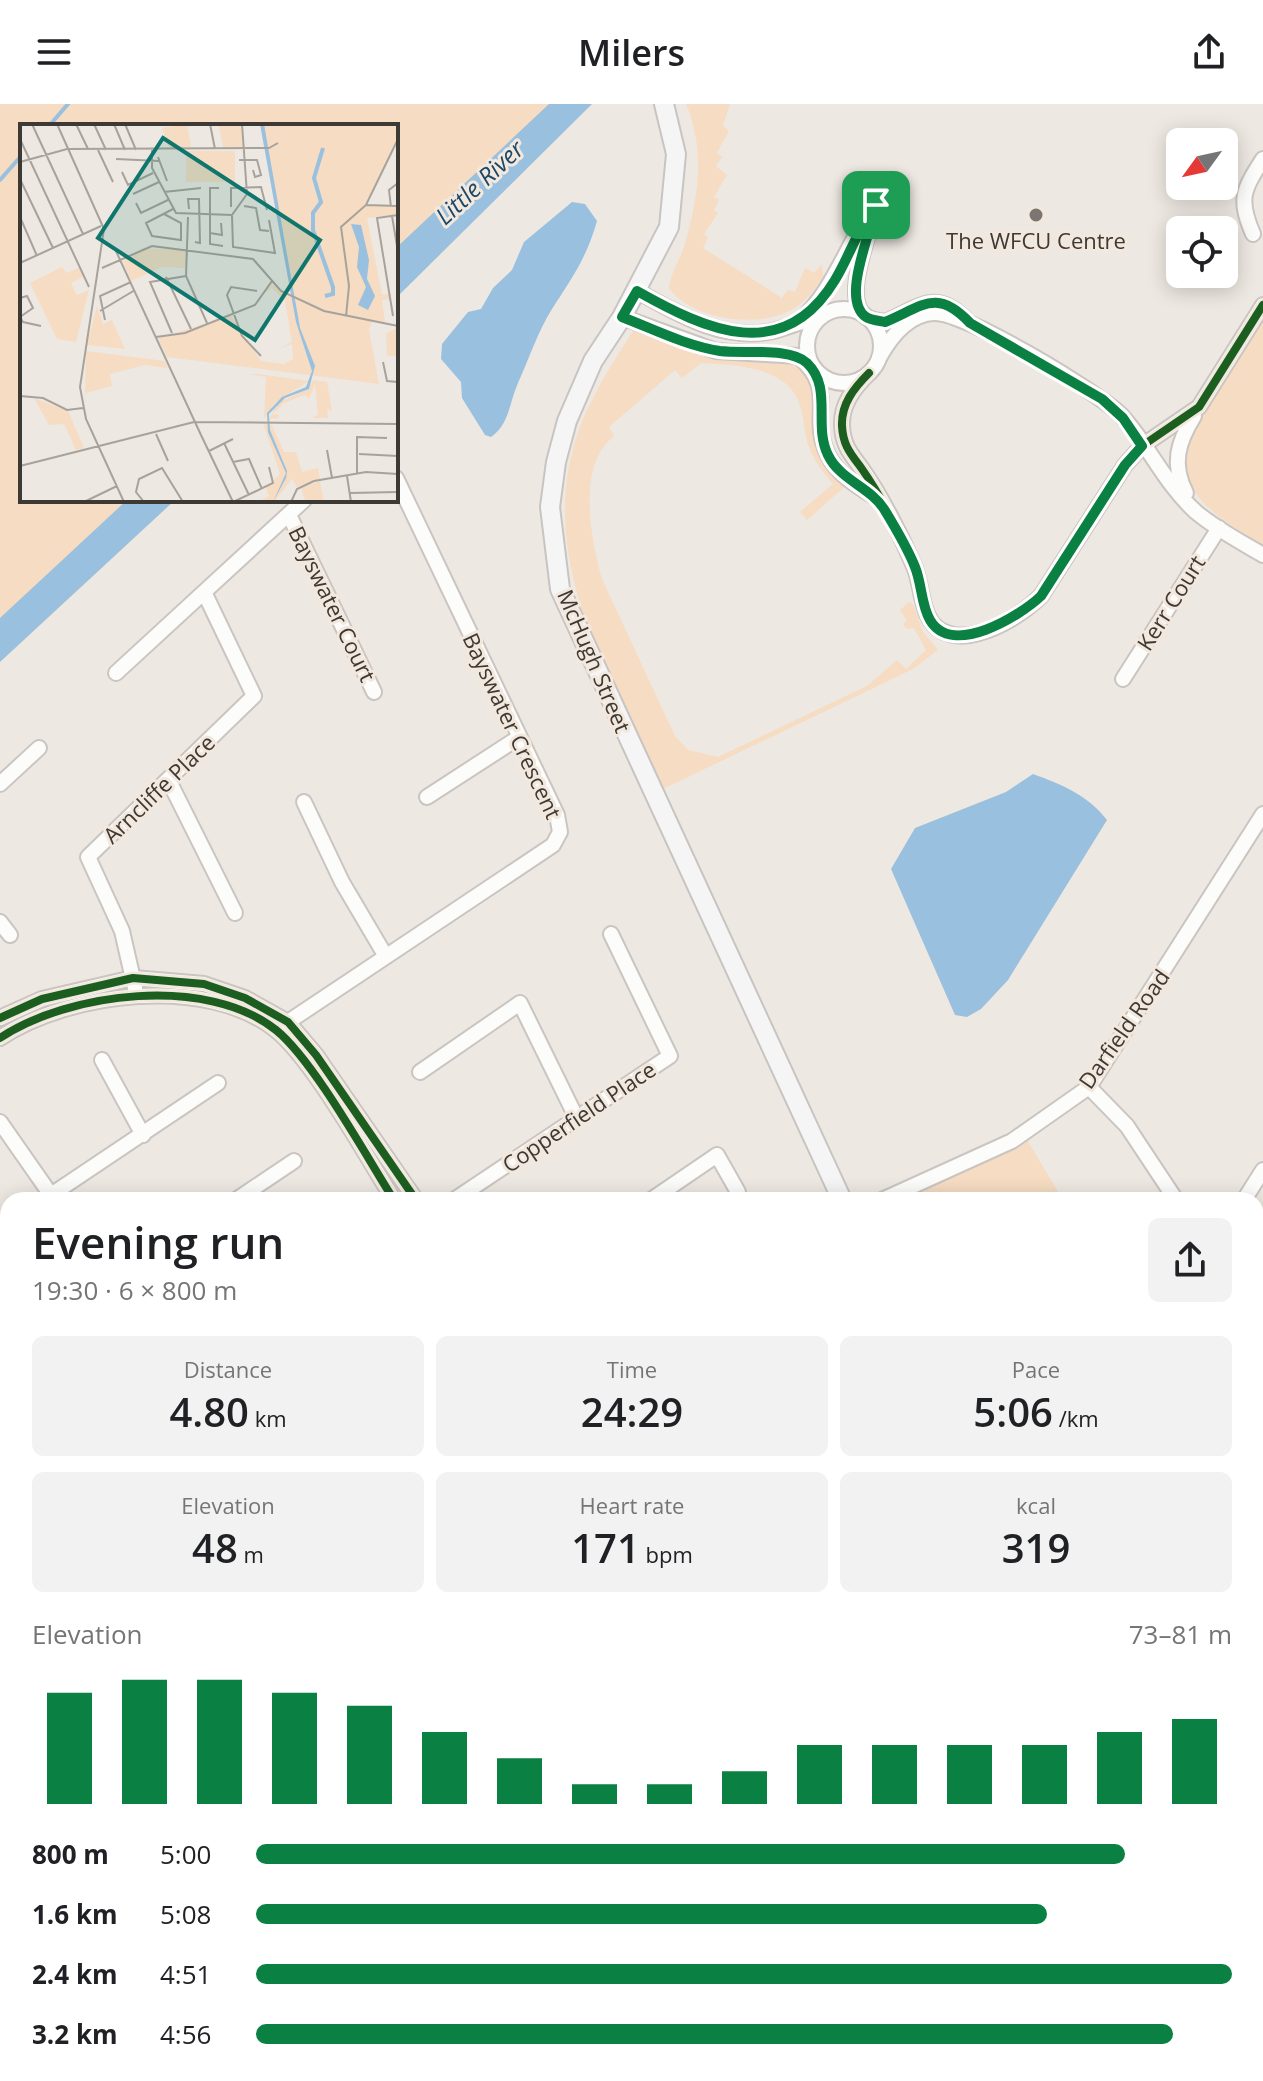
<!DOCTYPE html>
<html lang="en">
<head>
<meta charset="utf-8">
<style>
	:root { --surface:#fff; --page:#f2f2f2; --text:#202124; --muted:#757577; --accent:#0b8043 }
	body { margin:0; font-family:"Open Sans",sans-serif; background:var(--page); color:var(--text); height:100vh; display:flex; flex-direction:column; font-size:30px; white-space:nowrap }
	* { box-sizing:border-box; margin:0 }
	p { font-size:26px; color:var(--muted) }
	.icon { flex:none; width:44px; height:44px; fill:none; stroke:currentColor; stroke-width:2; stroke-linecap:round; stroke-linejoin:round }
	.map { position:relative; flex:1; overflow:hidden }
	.panel { position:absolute; left:0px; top:1088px; width:1264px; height:890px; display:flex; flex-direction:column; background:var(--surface); border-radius:24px 24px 0 0; box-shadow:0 4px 20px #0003 }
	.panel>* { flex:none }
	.needle { width:52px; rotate:237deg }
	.controls { position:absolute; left:1166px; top:24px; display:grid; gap:16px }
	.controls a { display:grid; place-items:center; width:72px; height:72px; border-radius:12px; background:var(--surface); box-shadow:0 4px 20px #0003; font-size:40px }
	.pin { position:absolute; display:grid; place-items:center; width:68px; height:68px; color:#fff; margin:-34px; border-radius:16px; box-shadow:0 4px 12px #0006 }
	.round { display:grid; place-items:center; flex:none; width:84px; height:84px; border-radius:12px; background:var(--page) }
	.head { display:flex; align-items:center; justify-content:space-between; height:136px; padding:0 32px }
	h1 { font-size:44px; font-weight:600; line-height:60px }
	.stats { display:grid; grid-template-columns:repeat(3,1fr); gap:12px; height:136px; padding:8px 32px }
	.stats div { display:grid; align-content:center; border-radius:12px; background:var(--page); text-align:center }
	.stats b { font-size:40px; font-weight:600 }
	.stats small { font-size:22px; font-weight:400 }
	.stats p { font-size:22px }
	.chart { height:224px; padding:16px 32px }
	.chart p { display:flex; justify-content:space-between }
	.chart svg { width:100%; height:144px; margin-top:8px; stroke:var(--accent); stroke-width:6 }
	ul { padding:0 32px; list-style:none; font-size:26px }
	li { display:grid; grid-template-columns:128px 96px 1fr; align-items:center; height:60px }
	li i { height:20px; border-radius:10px; background:var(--accent) }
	header { display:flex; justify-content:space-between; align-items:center; height:104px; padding:0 32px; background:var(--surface); font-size:36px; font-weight:600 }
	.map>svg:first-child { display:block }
	.green { fill:#f5dcc2 }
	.water { fill:#99c0de }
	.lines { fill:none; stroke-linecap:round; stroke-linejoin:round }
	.stream { stroke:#99c0de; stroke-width:4 }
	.minor-casing { stroke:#cac5c1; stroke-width:18 }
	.major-casing { stroke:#c7c4c1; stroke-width:22 }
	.minor { stroke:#fcfcfb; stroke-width:14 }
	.major { stroke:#f6f5f6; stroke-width:18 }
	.cycleway-casing { stroke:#f3e8dd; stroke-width:13 }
	.cycleway { stroke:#1b5e20; stroke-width:8 }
	.route-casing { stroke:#fff; stroke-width:16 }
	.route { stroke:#0b8043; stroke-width:10 }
	.poi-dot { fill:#7b7671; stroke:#f3e8dd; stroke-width:3 }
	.labels { text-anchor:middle; stroke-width:6; stroke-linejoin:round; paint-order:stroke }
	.poi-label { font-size:22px; fill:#3d3934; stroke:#f3e8dd }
	.street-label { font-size:22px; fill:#3d3934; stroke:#f3e8dd }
	.water-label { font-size:24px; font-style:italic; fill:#1c4868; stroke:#f3e8dd }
	.inset-river { fill:none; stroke:#99c0de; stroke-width:4 }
	.inset-road { fill:none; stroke:#a7a29c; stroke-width:2 }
	.view { fill:#0f766e; fill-opacity:0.15; stroke:#0f766e; stroke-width:4 }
	.inset-edge { fill:none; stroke:#3d3934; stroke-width:4 }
</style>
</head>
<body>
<header><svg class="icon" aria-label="menu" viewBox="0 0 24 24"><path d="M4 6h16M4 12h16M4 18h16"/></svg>Milers<svg class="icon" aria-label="share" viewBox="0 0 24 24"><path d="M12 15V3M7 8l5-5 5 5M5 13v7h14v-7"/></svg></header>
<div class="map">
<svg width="1263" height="1977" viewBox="0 0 1263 1977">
	<rect width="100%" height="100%" fill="#eee8e2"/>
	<g class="green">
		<path d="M0 0H592L396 194V22H22V396H175L0 558Z"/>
		<path d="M686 0H730L723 22 729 27 717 49 722 53 716 62 727 71 714 93 719 96 714 106 718 109 704 130 708 134 703 144 782 194 788 186 795 188 805 164 814 169 822 160 823 173C813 187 804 201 787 208 754 224 691 215 669 184 671 168 679 157 684 143 698 95 706 47 686 0Z"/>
		<path d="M1263 212V441C1219 414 1170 389 1189 329Z"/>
		<path d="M638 219 677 234 810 262 827 351 851 377 807 416 800 408 833 380C824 369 814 357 809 343 803 328 805 310 797 294 782 262 732 261 701 259L682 274 675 266 609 323 614 332C576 361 591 436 602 475L675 632 688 646 718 653 867 582 897 556 906 565 926 546 914 524 907 525 903 520 907 517 900 506 909 498 913 500 923 528 938 546 913 565 663 685C612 579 538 460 575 338 588 295 614 257 638 219Z"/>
		<path d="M1023 1029 1063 1096H896Z"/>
		<path d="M0 1124 8 1136V1680L0 1686Z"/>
		<path d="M1256 1309 1263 1314V1610L1256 1605Z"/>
		<path d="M0 1793 8 1804V1927L0 1937Z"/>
	</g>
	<g class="water">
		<path d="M549 0H592L396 194V144Z"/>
		<path d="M572 98 585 100 597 117C587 153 572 174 552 205 538 227 529 255 518 279 509 299 510 319 491 333L485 331 462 294 461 278 441 255 442 240 468 208 481 205 493 184 512 166 524 138Z"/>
		<path d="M127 396H175L0 558V514Z"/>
		<path d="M1033 670C1061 680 1089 692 1107 716L1008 876 981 905 967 913 955 911 891 765 915 724 1006 688Z"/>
	</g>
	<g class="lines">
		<g class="stream">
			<path d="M49 22 68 0"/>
			<path d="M0 76 22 51"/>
		</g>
		<defs>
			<g id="minor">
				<path d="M876 101C872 127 840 194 866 213 871 216 880 217 885 218 921 203 936 183 969 219"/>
				<path d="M1253 130C1238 95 1243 86 1263 55"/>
				<path d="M637 187C678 210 723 238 773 227 789 223 804 216 821 213"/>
				<circle cx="844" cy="242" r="37"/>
				<path d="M622 213 716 247 798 252C839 287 808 311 828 351 837 370 858 383 875 393"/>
				<path d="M801 216C835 184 846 141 873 104"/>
				<path d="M879 254C890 234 908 210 934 209 966 208 1096 287 1121 311 1148 340 1164 379 1196 408 1216 425 1241 438 1263 451"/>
				<path d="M869 269C854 284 841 300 842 322 843 342 851 350 862 365 881 392 901 431 914 462 923 482 920 516 942 527 973 543 1019 513 1041 492L1125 361 1142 342 1199 303 1263 201"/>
				<path d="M1186 389C1171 360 1178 338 1194 312"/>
				<path d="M289 411 374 588"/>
				<path d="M116 569 304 396"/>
				<path d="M1123 575 1219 424"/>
				<path d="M169 677 235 809"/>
				<path d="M0 680 39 644"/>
				<path d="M427 693 518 634"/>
				<path d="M304 698 342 778 385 851"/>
				<path d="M0 818 10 831"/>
				<path d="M135 884 122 827 88 753 254 592 205 490"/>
				<path d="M0 914 42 895 133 874 204 880 245 894 288 918 316 951 416 1096"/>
				<path d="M276 926 553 741 560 728 557 711 396 374"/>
				<path d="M0 934C69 888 207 871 276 926 314 957 366 1052 394 1096"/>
				<path d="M102 956 143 1031"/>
				<path d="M420 968 520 899 577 1015"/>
				<path d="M1089 983 1127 1022 1176 1096"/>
				<path d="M0 1018 51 1091 218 979"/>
				<path d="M236 1096 294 1057"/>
				<path d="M454 1096 670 952 611 830"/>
				<path d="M651 1096 717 1051 738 1088"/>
				<path d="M882 1096 1012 1037 1089 983 1263 710"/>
				<path d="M1244 1096 1263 1066"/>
				<path d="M1256 1198 1263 1205"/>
				<path d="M0 1754 8 1766"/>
				<path d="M1256 1759 1263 1748"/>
				<path d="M144 1970 149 1977"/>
				<path d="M284 1970 289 1977"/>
				<path d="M537 1970 548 1977"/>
				<path d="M205 1977 216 1970"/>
				<path d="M233 1977 244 1970"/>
			</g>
			<g id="major">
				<path d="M664 0 676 50 669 123 622 213 593 257 567 317 556 358 550 403 560 485 842 1096"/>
				<path d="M1256 1605 1263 1610"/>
				<path d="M1256 1633 1263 1638"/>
				<path d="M1256 1894 1263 1890"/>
				<path d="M1256 1921 1263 1917"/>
				<path d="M1146 1977 1152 1970"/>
				<path d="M1180 1977 1189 1970"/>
			</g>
		</defs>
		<use href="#minor" class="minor-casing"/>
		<use href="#major" class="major-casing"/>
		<use href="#minor" class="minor"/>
		<use href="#major" class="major"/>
		<defs>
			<g id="cycleway">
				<path d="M869 269C854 284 841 300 842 322 843 342 851 350 862 365 881 392 901 431 914 462 923 482 920 516 942 527 973 543 1019 513 1041 492L1125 361 1142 342 1199 303 1263 201"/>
				<path d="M0 914 42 895 133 874 204 880 245 894 288 918 316 951 416 1096"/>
				<path d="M0 934C69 888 207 871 276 926 314 957 366 1052 394 1096"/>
			</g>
		</defs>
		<use href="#cycleway" class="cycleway-casing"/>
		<use href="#cycleway" class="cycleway"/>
	</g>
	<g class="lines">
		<defs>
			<path id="route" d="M876 101C872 127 840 195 866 213 871 216 880 217 885 218 922 203 936 183 970 219L1102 295 1123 314 1142 342 1125 361 1041 492C1020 512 952 554 930 516 921 501 922 480 915 463 907 443 895 423 884 405 870 383 840 376 828 351 813 321 833 284 807 259 790 243 744 250 720 247 687 242 653 225 622 213L637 187C706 226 783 262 835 176 850 151 857 126 876 101Z"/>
		</defs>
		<use href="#route" class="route-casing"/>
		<use href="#route" class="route"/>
	</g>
	<circle class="poi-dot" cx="1036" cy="111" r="8"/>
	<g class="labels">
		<g class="poi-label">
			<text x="1036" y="145">The WFCU Centre</text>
		</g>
		<g class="street-label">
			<text transform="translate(1171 499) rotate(-58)" y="8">Kerr Court</text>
			<text transform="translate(332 500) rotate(64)" y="8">Bayswater Court</text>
			<text transform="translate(594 557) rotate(67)" y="8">McHugh Street</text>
			<text transform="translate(512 622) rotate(65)" y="8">Bayswater Crescent</text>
			<text transform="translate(159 685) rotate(-44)" y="8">Arncliffe Place</text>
			<text transform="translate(1124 925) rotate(-55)" y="8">Darfield Road</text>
			<text transform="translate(579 1013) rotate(-34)" y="8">Copperfield Place</text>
		</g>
		<g class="water-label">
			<text transform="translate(480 79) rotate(-43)" y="8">Little River</text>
		</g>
	</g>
	<g transform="translate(20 20)">
		<rect width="378" height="378" fill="#eee8e2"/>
		<path d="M167 0 171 23 149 24 142 4ZM240 0H378V15L346 81 378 82V91L347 94 362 171 370 170 371 175 362 176 365 199 352 197 349 206 359 260 147 233 138 214 211 192 241 237 264 240 273 235 272 220 258 225 272 218 265 177 252 164 243 170 251 160 271 171ZM221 1 224 23H203L199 2ZM166 27H215V58H166ZM122 124 167 126 165 144 142 143 111 157 103 137ZM42 143 46 149 59 144 63 153 51 159 57 171 69 166 56 218 37 215 10 159ZM77 182 83 200 92 196 105 225 67 221ZM378 203V232H367L366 210ZM66 227 145 237 150 250 147 244 125 241 90 250 92 262 66 269 65 280ZM229 250H238L289 257 255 279 244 295 246 253ZM293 256 307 258 312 287 307 285 308 294H293L298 290 295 260 289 275 285 271 264 279 252 291 258 290 259 294 249 295 259 278 289 265ZM14 274 48 287 64 324 56 326 44 300 29 301ZM243 299 252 301 264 328H276L282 348 298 344 300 355 277 363 272 355 254 378H238L249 372 246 364 260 350ZM300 357 304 378H286L281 364Z" fill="#f5dcc2"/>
		<path d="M240 0H244L280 204 295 242 289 265 265 274 249 290 250 306 267 347 266 354 253 378 266 349 248 308 247 289 262 273 286 263 292 247 276 198ZM331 100 341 101 349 136 347 155 355 172 348 186 338 181 346 163 337 143 339 123Z" fill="#99c0de"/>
		<path class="inset-river" d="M303 24 294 54 301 78 293 89V106L313 163V170L305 172"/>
		<path class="inset-road" d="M12 0 63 110M37 0 84 105 60 263 66 295 104 378M56 0 68 25M74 0 86 26M94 0 105 26M105 0 116 26M190 0 195 25M0 15 69 163M78 26 93 58M132 26V44L156 89 212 91 227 70 222 0M138 33 147 57M96 35 139 37M219 36H237L241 51 235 53 233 46M0 38 47 25 249 24 258 19M102 48 108 61 133 49M0 55 33 124M199 64H190V120L203 122M144 68 181 64M113 70 139 58M116 79 121 89 148 76M346 81 378 82M224 82 236 84 240 106 249 107M211 83V64L241 63 247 86M371 83 369 66 378 59M169 85 168 75H179L180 119 175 118M144 90 161 99V116L132 112 126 99 153 85M212 92 213 123 255 129 249 96M372 92 378 128M0 93 17 132M168 93 166 152 187 199M190 109 202 111 201 99M95 125 181 311M0 139 81 102M82 144 132 122 233 135 261 167 304 187 378 202M146 153 171 205M237 167 211 163 207 171 222 212 241 232M0 174 7 172 13 184 0 193 3 198 21 202M80 187 115 166M326 192 329 162 321 103 346 81 378 15M373 192 357 94 378 91M85 196 80 172 111 158M152 209 130 158 166 152M136 213 165 209 235 181 252 157M363 238 367 257 378 258M0 272 23 274 47 286 63 284M136 310 148 337M181 311 213 378M204 319 229 371M307 326 312 354M189 327 213 315M339 330 378 332M213 338 229 335 242 365M0 342 174 298 378 300M337 350V313L367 314M327 352 331 378M330 369 378 368M64 378 97 362M124 378 116 368 119 355 142 344 163 378M213 378 253 359 249 343M271 378 277 365 294 357 346 348 378 350"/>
		<path class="view" d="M143 14 300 116 235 216 78 114Z"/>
		<rect width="378" height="378" class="inset-edge"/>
	</g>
</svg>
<div class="controls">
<a><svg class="needle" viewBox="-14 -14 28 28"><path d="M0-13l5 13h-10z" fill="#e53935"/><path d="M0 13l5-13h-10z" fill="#757577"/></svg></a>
<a><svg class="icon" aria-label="locate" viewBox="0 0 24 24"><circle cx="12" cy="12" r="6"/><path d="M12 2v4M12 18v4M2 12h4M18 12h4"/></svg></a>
</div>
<div class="pin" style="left:876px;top:101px;background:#1e9e55"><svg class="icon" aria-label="arrive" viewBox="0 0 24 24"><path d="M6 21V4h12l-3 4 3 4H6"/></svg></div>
<section class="panel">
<div class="head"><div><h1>Evening run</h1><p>19:30 · 6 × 800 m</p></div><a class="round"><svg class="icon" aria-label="share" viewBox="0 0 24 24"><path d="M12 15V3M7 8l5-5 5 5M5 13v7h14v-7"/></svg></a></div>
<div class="stats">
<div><p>Distance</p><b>4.80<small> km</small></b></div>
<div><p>Time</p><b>24:29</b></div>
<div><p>Pace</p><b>5:06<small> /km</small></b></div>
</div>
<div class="stats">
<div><p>Elevation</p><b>48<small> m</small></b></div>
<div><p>Heart rate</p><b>171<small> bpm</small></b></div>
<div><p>kcal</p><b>319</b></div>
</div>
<div class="chart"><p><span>Elevation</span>73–81 m</p>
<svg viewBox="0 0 160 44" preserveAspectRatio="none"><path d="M5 44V10M15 44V6M25 44V6M35 44V10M45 44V14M55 44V22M65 44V30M75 44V38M85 44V38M95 44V34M105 44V26M115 44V26M125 44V26M135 44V26M145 44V22M155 44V18"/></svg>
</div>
<ul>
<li><b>800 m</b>5:00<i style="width:89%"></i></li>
<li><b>1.6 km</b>5:08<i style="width:81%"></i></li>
<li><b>2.4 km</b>4:51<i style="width:100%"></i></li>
<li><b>3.2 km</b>4:56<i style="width:94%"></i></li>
</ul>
</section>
</div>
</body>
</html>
